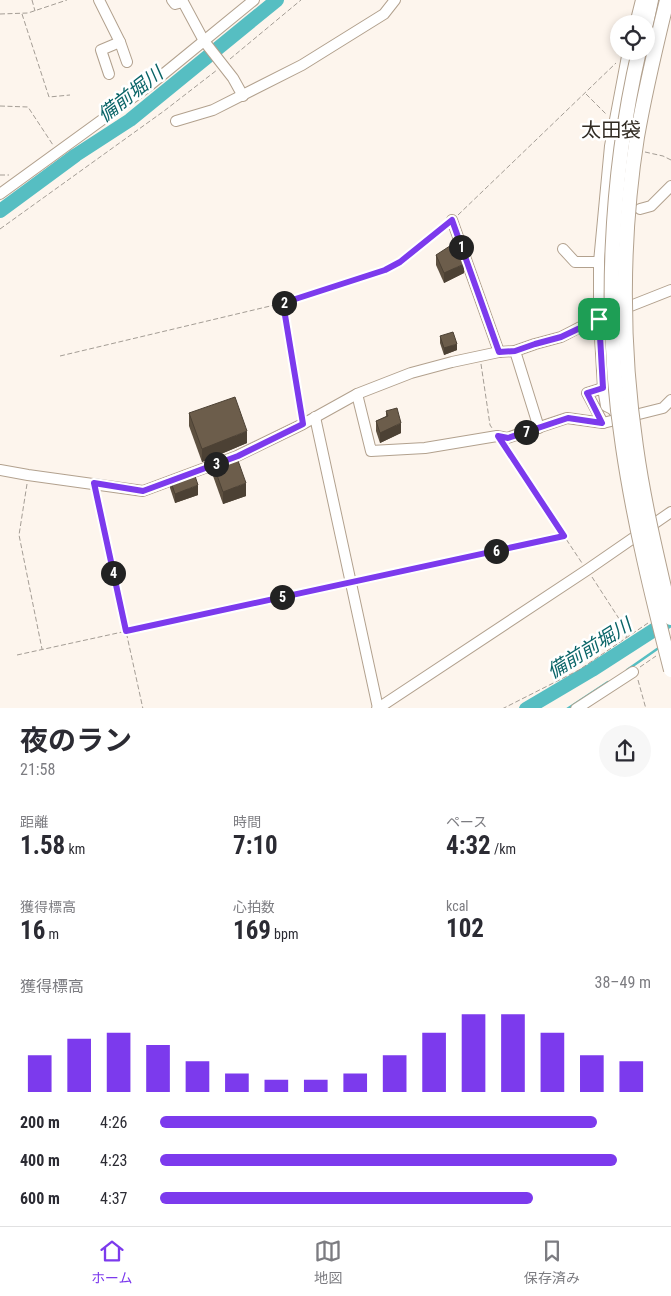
<!DOCTYPE html>
<html lang="ja">
<head>
<meta charset="utf-8">
<style>
	:root { --surface:#fff; --page:#f7f7f7; --text:#2b2b33; --muted:#7c7c81; --line:#e1e1e2; --accent:#7c3aed }
	body { margin:0; font-family:"Roboto Condensed","Noto Sans JP",sans-serif; background:var(--page); color:var(--text); height:100vh; display:flex; flex-direction:column; font-size:19px; white-space:nowrap }
	* { box-sizing:border-box; margin:0 }
	p { font-size:16px; color:var(--muted) }
	.icon { flex:none; width:28px; height:28px; fill:none; stroke:currentColor; stroke-width:2; stroke-linecap:round; stroke-linejoin:round }
	.map { position:relative; height:708px; overflow:hidden }
	.details { display:flex; flex-direction:column; background:var(--surface); flex:1 }
	.details>* { flex:none }
	.tools { position:absolute; left:610px; top:15px; display:grid; gap:10px }
	.tools a { display:grid; place-items:center; width:45px; height:45px; border-radius:50%; background:var(--surface); box-shadow:0 2px 8px #0003; font-size:25px }
	.pin { position:absolute; display:grid; place-items:center; width:42px; height:42px; color:#fff; margin:-21px; border-radius:10px; box-shadow:0 2px 8px #0006 }
	.km { position:absolute; width:25px; height:25px; margin:-12px; border-radius:50%; background:#222; color:#fff; font-size:14px; line-height:25px; text-align:center }
	.round { display:grid; place-items:center; flex:none; width:52px; height:52px; border-radius:26px; background:var(--page) }
	.overview { display:flex; align-items:center; justify-content:space-between; height:85px; padding:0 20px }
	h1 { font-size:28px; font-weight:700; line-height:38px }
	.metrics { display:grid; grid-template-columns:repeat(3,1fr); gap:8px; height:85px; padding:5px 20px }
	.metrics div { display:grid; align-content:center }
	.metrics b { font-size:25px; font-weight:700 }
	.metrics small { font-size:14px; font-weight:400 }
	.metrics p { font-size:14px }
	.chart { height:140px; padding:10px 20px }
	.chart p { display:flex; justify-content:space-between }
	.chart svg { width:100%; height:90px; margin-top:5px; stroke:var(--accent); stroke-width:6 }
	ul { padding:0 20px; list-style:none; font-size:16px }
	li { display:grid; grid-template-columns:80px 60px 1fr; align-items:center; height:38px }
	li i { height:12px; border-radius:6px; background:var(--accent) }
	.tab-bar { display:flex; justify-content:space-around; align-items:center; height:70px; border-top:1px solid var(--line); background:var(--surface); font-size:14px; color:var(--muted) }
	.tab-bar a { display:grid; justify-items:center; gap:2px }
	.tab-bar .current { color:var(--accent) }
	.map>svg:first-child { display:block }
	.lines { fill:none; stroke-linecap:round; stroke-linejoin:round }
	.stream { stroke:#56bec2; stroke-width:2.5 }
	.river { stroke:#56bec2; stroke-width:14 }
	.minor-casing { stroke:#b2a18e; stroke-width:12 }
	.highway-casing { stroke:#b2a18e; stroke-width:16 }
	.path { stroke:#a49d95; stroke-width:1; stroke-dasharray:5 2.5; stroke-linecap:butt }
	.minor { stroke:#fff; stroke-width:10 }
	.highway { stroke:#fff; stroke-width:14 }
	.highway-bridge-casing { stroke:#b2a18e; stroke-width:16; stroke-linecap:butt }
	.highway-bridge { stroke:#fff; stroke-width:14 }
	.wall { fill:#5d5040 }
	.shaded-wall { fill:#4c4134 }
	.building { fill:#6c5d4b; stroke:#4c4134 }
	.route-casing { stroke:#fff; stroke-width:10 }
	.route { stroke:#7c3aed; stroke-width:6 }
	.labels { text-anchor:middle; stroke-width:5; stroke-linejoin:round; paint-order:stroke }
	.water-label { font-size:19px; font-style:italic; fill:#096467; stroke:#fff }
	.quarter-label { font-size:20px; fill:#302a22; stroke:#fff }
</style>
</head>
<body>
<div class="map">
<svg width="671" height="709" viewBox="0 0 671 709">
	<rect width="100%" height="100%" fill="#fdf5ed"/>
	<g class="lines">
		<g class="stream">
			<path d="M627 670 660 647"/>
			<path d="M567 709 608 682"/>
		</g>
		<g class="river">
			<path d="M0 211 76 155 130 120 277 0"/>
			<path d="M526 709 592 670 668 621"/>
		</g>
		<defs>
			<g id="minor">
				<path d="M99 0 120 42 127 62"/>
				<path d="M172 0 175 4 183 2 204 41 233 78 243 96"/>
				<path d="M635 24 641 0"/>
				<path d="M109 74 101 50 120 42"/>
				<path d="M176 121 213 110 302 65 384 14 395 0"/>
				<path d="M0 194 150 85 254 0"/>
				<path d="M640 209 651 206 671 186"/>
				<path d="M452 220 499 352"/>
				<path d="M563 249 575 262H599"/>
				<path d="M515 351 539 428"/>
				<path d="M603 388 599 319V262L610 146 628 51"/>
				<path d="M357 394 371 451 425 448 497 436 507 438 567 418 603 423 663 408 671 400"/>
				<path d="M315 417 378 708"/>
				<path d="M603 423 587 393 603 388 606 406 612 409 620 418"/>
				<path d="M0 470 28 475 143 491 237 456 303 424 357 394 411 373 452 362 499 352 515 351 535 344 561 337 590 322 671 290"/>
				<path d="M377 709 587 570 671 512"/>
				<path d="M576 709 633 672"/>
			</g>
			<path id="highway" d="M646 24 651 0"/>
		</defs>
		<use href="#minor" class="minor-casing"/>
		<use href="#highway" class="highway-casing"/>
		<g class="path">
			<path d="M32 0 35 11"/>
			<path d="M0 14 28 13 67 0"/>
			<path d="M22 14 49 97 70 95"/>
			<path d="M230 59 301 0"/>
			<path d="M586 94 606 114"/>
			<path d="M0 106 28 107 53 145"/>
			<path d="M645 152 663 156 671 160"/>
			<path d="M0 175H9"/>
			<path d="M458 215 616 63"/>
			<path d="M0 229 164 111 217 70"/>
			<path d="M283 304 302 416"/>
			<path d="M60 356 283 303 385 270 400 262 444 227"/>
			<path d="M481 364 490 425 492 428"/>
			<path d="M504 446 582 563"/>
			<path d="M27 484 19 535 42 649"/>
			<path d="M96 494 143 709"/>
			<path d="M592 577 627 631 626 638"/>
			<path d="M360 580 564 536"/>
			<path d="M17 655 342 584"/>
			<path d="M640 667 656 656"/>
			<path d="M638 680 646 709"/>
			<path d="M502 709 579 670 648 623"/>
		</g>
		<use href="#minor" class="minor"/>
		<use href="#highway" class="highway"/>
		<defs>
			<g id="highway-bridge">
				<path d="M667 0C656 45 645 91 637 137 621 238 621 346 636 447 644 505 658 561 671 618"/>
				<path d="M639 51C610 176 603 320 623 447 634 522 652 596 671 670"/>
			</g>
		</defs>
		<use href="#highway-bridge" class="highway-bridge-casing"/>
		<use href="#highway-bridge" class="highway-bridge"/>
	</g>
	<g class="wall">
		<path d="M436 255 464 273 444 283 436 265Z"/>
		<path d="M440 336 457 350 444 355 440 343Z"/>
		<path d="M386 411 401 433 380 443 376 431V421L386 416Z"/>
		<path d="M189 413 247 443 202 462 189 426Z"/>
		<path d="M213 464 246 496 223 504 213 476Z"/>
		<path d="M170 479 198 495 175 503 170 488Z"/>
	</g>
	<g class="shaded-wall">
		<path d="M464 264V273L444 283V273Z"/>
		<path d="M457 344V350L444 355V348Z"/>
		<path d="M401 423V433L380 443V433Z"/>
		<path d="M247 431V443L202 462V449Z"/>
		<path d="M246 483V496L223 504V492Z"/>
		<path d="M198 485V495L175 503V494Z"/>
	</g>
	<g class="building">
		<path d="M456 242 464 264 444 273 436 255Z"/>
		<path d="M453 332 457 344 444 348 440 336Z"/>
		<path d="M235 397 247 431 202 449 189 413Z"/>
		<path d="M397 408 401 423 380 433 376 421 388 416 386 411Z"/>
		<path d="M236 455 246 483 223 492 213 464Z"/>
		<path d="M193 470 198 485 175 494 170 479Z"/>
	</g>
	<g class="lines">
		<defs>
			<path id="route" d="M452 220 499 352 515 351 535 344 561 337 599 319 603 388 587 393 602 423 568 418 508 438 498 436 564 536 126 631 94 483 143 491 238 456 303 424 283 303 385 270 400 262Z"/>
		</defs>
		<use href="#route" class="route-casing"/>
		<use href="#route" class="route"/>
	</g>
	<g class="labels">
		<g class="water-label">
			<text transform="translate(130 94) rotate(-38)" y="7">備前堀川</text>
			<text transform="translate(589 648) rotate(-32)" y="7">備前前堀川</text>
		</g>
		<g class="quarter-label">
			<text x="611" y="137">太田袋</text>
		</g>
	</g>
</svg>
<div class="tools">
<a><svg class="icon" aria-label="locate" viewBox="0 0 24 24"><circle cx="12" cy="12" r="6"/><path d="M12 2v4M12 18v4M2 12h4M18 12h4"/></svg></a>
</div>
<div class="pin" style="left:599px;top:319px;background:#1e9e55"><svg class="icon" aria-label="arrive" viewBox="0 0 24 24"><path d="M6 21V4h12l-3 4 3 4H6"/></svg></div>
<b class="km" style="left:461px;top:247px">1</b>
<b class="km" style="left:284px;top:303px">2</b>
<b class="km" style="left:216px;top:464px">3</b>
<b class="km" style="left:113px;top:573px">4</b>
<b class="km" style="left:282px;top:597px">5</b>
<b class="km" style="left:496px;top:551px">6</b>
<b class="km" style="left:526px;top:432px">7</b>
</div>
<section class="details">
<div class="overview"><div><h1>夜のラン</h1><p>21:58</p></div><a class="round"><svg class="icon" aria-label="share" viewBox="0 0 24 24"><path d="M12 15V3M7 8l5-5 5 5M5 13v7h14v-7"/></svg></a></div>
<div class="metrics">
<div><p>距離</p><b>1.58<small> km</small></b></div>
<div><p>時間</p><b>7:10</b></div>
<div><p>ペース</p><b>4:32<small> /km</small></b></div>
</div>
<div class="metrics">
<div><p>獲得標高</p><b>16<small> m</small></b></div>
<div><p>心拍数</p><b>169<small> bpm</small></b></div>
<div><p>kcal</p><b>102</b></div>
</div>
<div class="chart"><p><span>獲得標高</span>38–49 m</p>
<svg viewBox="0 0 160 44" preserveAspectRatio="none"><path d="M5 44V26M15 44V18M25 44V15M35 44V21M45 44V29M55 44V35M65 44V38M75 44V38M85 44V35M95 44V26M105 44V15M115 44V6M125 44V6M135 44V15M145 44V26M155 44V29"/></svg>
</div>
<ul>
<li><b>200 m</b>4:26<i style="width:89%"></i></li>
<li><b>400 m</b>4:23<i style="width:93%"></i></li>
<li><b>600 m</b>4:37<i style="width:76%"></i></li>
</ul>
</section>
<nav class="tab-bar">
<a class="current"><svg class="icon" aria-label="home" viewBox="0 0 24 24"><path d="M3 11l9-7 9 7M6 9v11h12V9"/></svg>ホーム</a>
<a><svg class="icon" aria-label="map" viewBox="0 0 24 24"><path d="M3 6l6-2 6 2 6-2v14l-6 2-6-2-6 2zM9 4v14M15 6v14"/></svg>地図</a>
<a><svg class="icon" aria-label="saved" viewBox="0 0 24 24"><path d="M7 4h10v16l-5-4-5 4z"/></svg>保存済み</a>
</nav>
</body>
</html>
